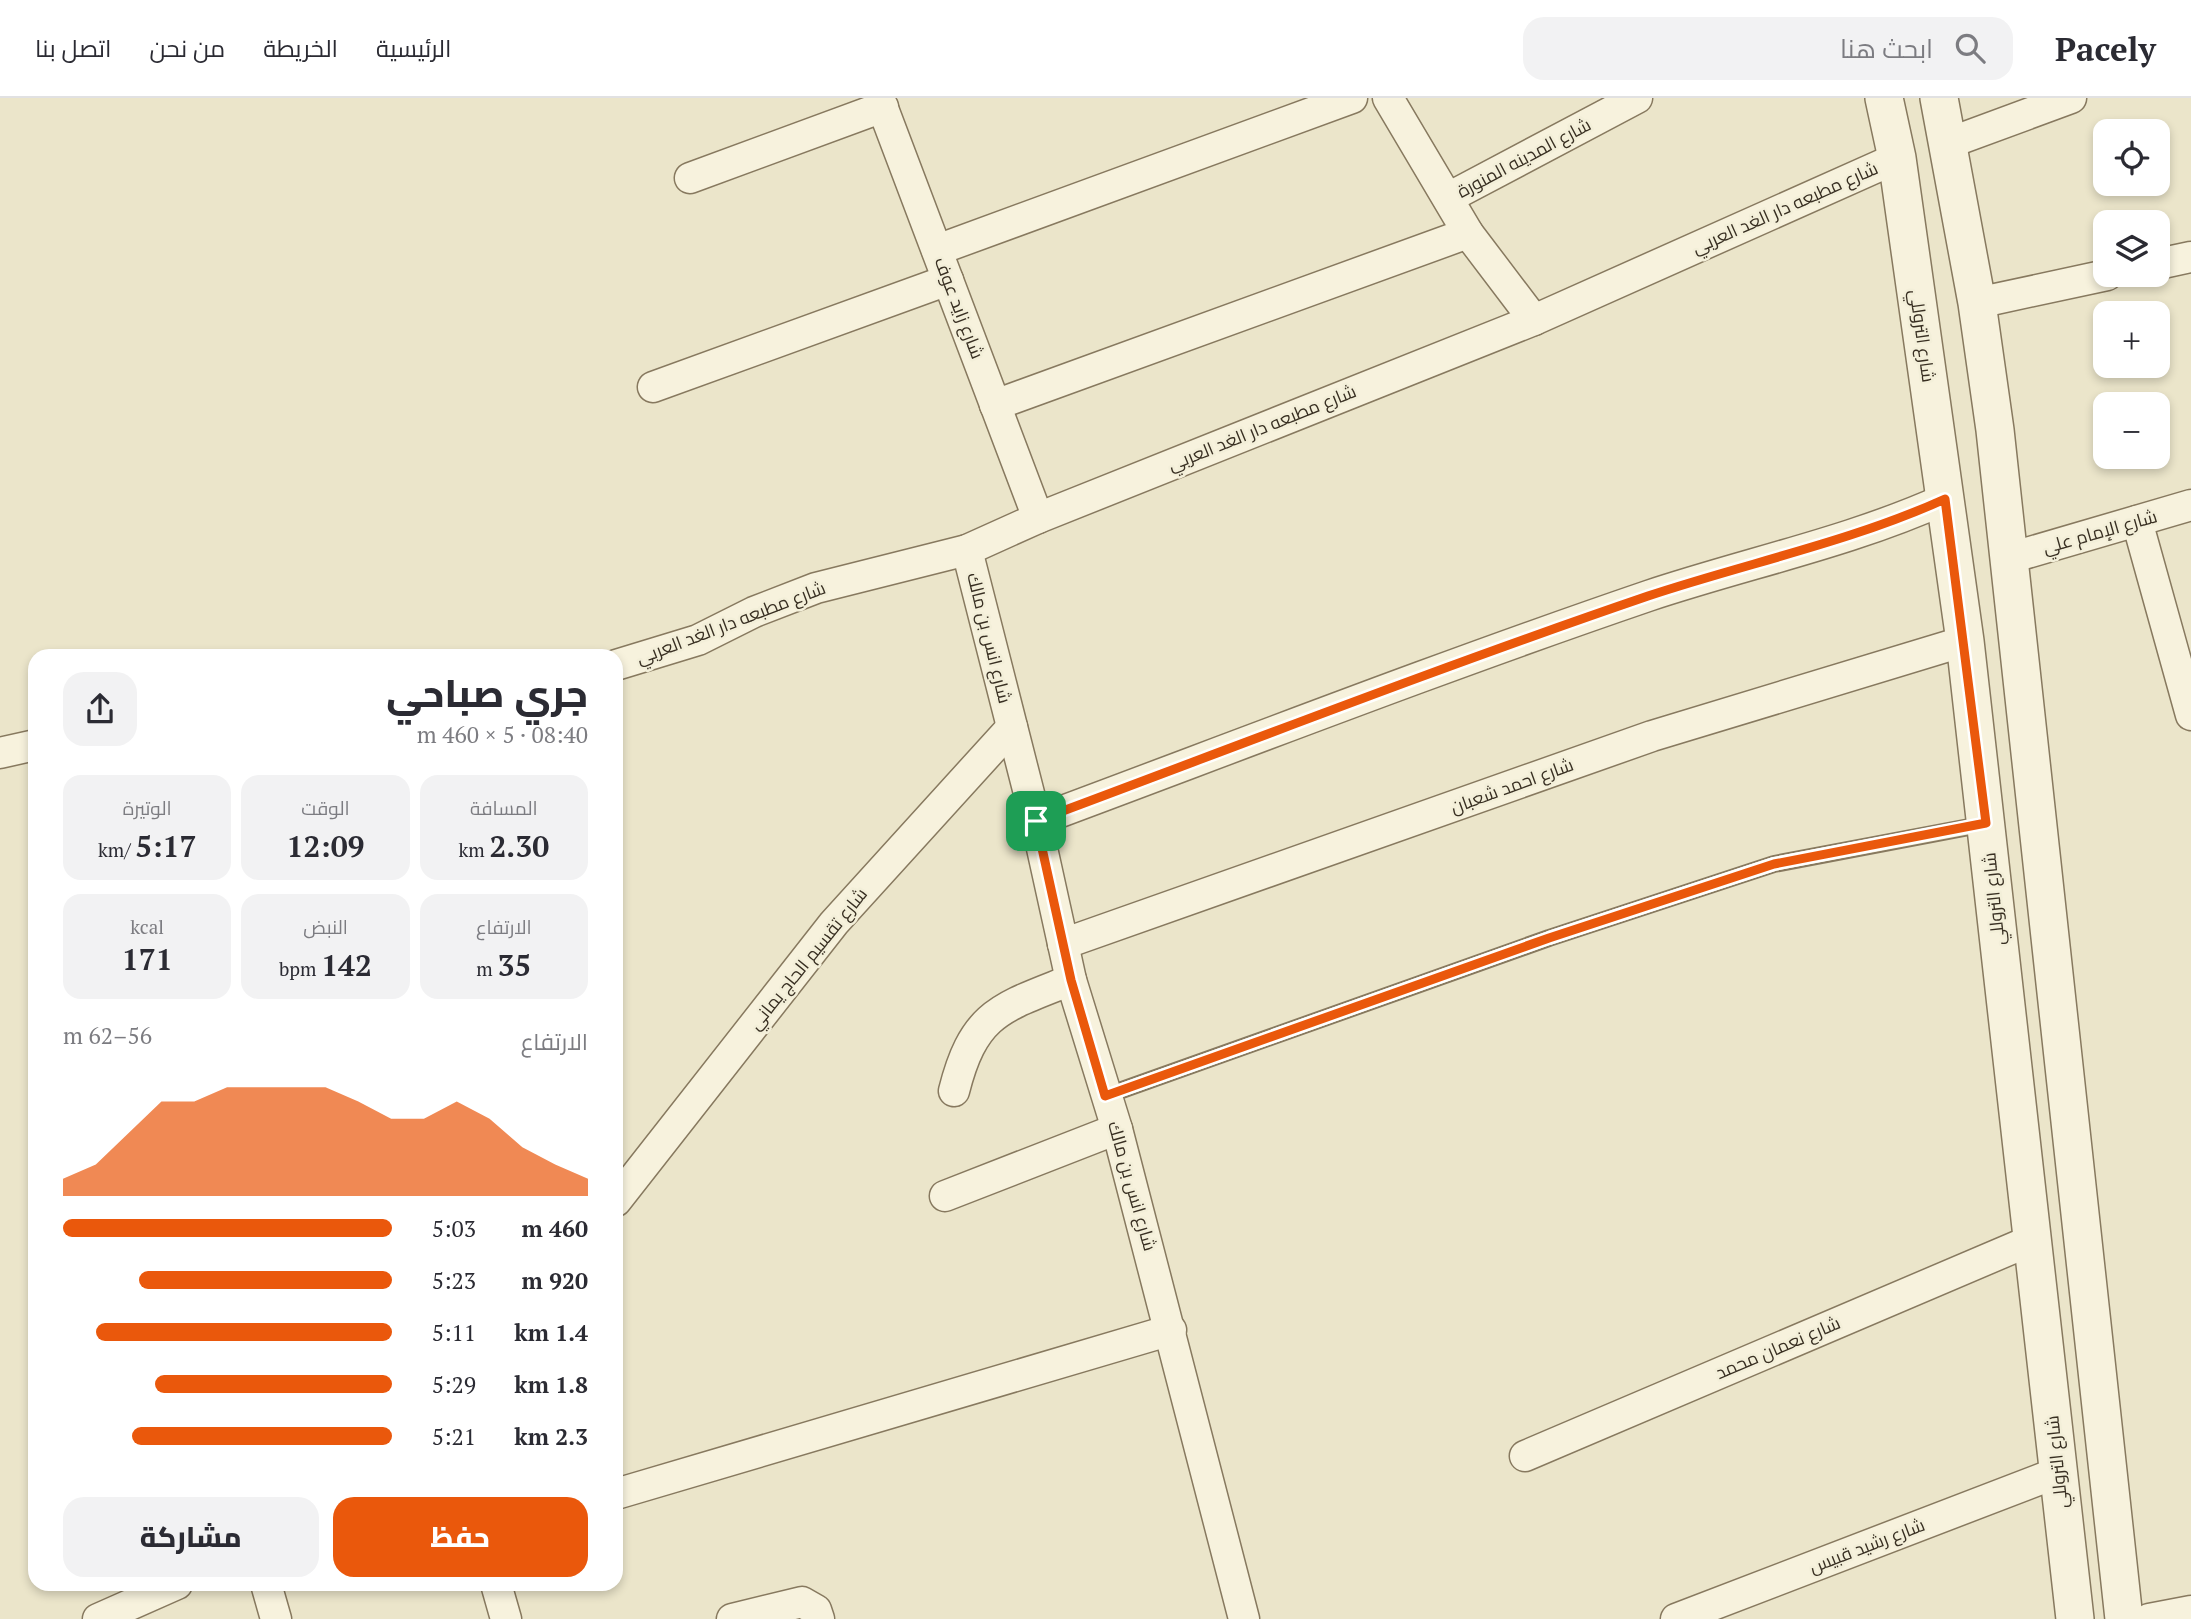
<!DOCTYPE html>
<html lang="ar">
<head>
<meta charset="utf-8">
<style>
	:root { --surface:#fff; --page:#f2f2f3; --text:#2b2b33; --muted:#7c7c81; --line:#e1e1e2; --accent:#ea580c }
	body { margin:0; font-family:"PT Serif",Cairo,serif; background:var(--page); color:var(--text); direction:rtl; height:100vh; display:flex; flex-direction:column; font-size:26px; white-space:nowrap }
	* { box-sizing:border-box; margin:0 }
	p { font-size:23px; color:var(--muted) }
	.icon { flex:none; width:38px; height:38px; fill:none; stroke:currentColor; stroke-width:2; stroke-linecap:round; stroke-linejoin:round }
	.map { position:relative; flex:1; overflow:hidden; direction:ltr }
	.details { position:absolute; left:28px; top:551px; width:595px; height:942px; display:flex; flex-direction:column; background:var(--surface); border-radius:21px; box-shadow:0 4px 10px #0003; direction:rtl }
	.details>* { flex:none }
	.fabs { position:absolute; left:2093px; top:21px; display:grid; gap:14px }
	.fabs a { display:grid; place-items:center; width:77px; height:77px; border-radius:14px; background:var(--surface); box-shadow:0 4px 10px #0003; font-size:35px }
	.pin { position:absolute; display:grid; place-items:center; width:60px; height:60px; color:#fff; margin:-30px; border-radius:14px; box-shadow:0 4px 10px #0006 }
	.round { display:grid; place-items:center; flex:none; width:74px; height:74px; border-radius:21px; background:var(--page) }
	.head { display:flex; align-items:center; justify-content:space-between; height:119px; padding:0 35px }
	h1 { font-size:38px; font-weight:800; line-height:52px }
	.figures { display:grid; grid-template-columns:repeat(3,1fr); gap:10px; height:119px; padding:7px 35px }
	.figures div { display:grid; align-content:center; border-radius:18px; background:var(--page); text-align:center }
	.figures b { font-size:30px; font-weight:800 }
	.figures small { font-size:19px; font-weight:400 }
	.figures p { font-size:19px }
	.chart { height:196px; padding:14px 35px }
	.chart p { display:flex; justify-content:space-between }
	.chart svg { width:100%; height:126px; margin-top:7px; fill:var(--accent); opacity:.7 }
	.primary-button { display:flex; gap:14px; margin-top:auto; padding:14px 35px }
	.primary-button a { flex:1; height:80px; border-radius:21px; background:var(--accent); color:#fff; font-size:28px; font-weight:800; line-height:80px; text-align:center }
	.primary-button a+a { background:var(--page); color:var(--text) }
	ul { padding:0 35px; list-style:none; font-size:23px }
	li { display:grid; grid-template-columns:112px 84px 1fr; align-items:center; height:52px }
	li i { height:18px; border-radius:9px; background:var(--accent) }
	header { display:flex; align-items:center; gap:42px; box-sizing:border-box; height:98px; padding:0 35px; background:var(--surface); border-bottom:2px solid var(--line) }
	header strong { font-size:33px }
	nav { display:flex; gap:38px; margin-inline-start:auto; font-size:24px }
	.search { width:490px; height:63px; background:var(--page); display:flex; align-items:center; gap:18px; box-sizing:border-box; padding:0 24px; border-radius:21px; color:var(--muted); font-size:26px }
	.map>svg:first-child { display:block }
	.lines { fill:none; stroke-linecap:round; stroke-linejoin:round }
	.service-casing { stroke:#87795f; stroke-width:18 }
	.minor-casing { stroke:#87795f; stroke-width:33 }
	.tertiary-casing { stroke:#87795f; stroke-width:40 }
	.service { stroke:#f7f2dd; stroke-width:14 }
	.minor { stroke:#f7f2dd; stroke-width:30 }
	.tertiary { stroke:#f7f2dd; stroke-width:37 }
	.route-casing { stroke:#fff; stroke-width:14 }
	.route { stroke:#ea580c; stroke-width:9 }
	.labels { text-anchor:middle; stroke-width:5; stroke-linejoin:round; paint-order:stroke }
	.street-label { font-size:18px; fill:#382f22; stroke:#f3efd9 }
</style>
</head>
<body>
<header>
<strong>Pacely</strong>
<div class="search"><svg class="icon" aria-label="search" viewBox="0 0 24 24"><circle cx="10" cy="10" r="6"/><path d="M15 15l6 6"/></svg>ابحث هنا</div>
<nav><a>الرئيسية</a><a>الخريطة</a><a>من نحن</a><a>اتصل بنا</a></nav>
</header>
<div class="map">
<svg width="2191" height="1521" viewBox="0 0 2191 1521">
	<rect width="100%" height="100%" fill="#ebe5ca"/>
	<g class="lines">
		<defs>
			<path id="service" d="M1105 998 1549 840 1774 766 1985 726"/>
			<g id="minor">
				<path d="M879 0 1038 420"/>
				<path d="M1388 0 1468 135 1534 222"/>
				<path d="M1949 45 2071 0"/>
				<path d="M690 80 883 9"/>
				<path d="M1448 100 1637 0"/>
				<path d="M937 152 1352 0"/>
				<path d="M2158 166 2191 159"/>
				<path d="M1977 205 2107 177"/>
				<path d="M653 289 948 182"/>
				<path d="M995 307 1468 135"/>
				<path d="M2137 423 2191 617"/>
				<path d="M967 452 1036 723 1071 882 1117 1031 1244 1521"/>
				<path d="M2010 460 2191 407"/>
				<path d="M616 567 698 542 754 514 816 490 967 452 1038 420 1534 222 1897 60"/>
				<path d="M0 655 35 647"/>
				<path d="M1036 723C1240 647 1443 568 1648 498 1747 465 1850 444 1945 401"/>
				<path d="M1063 846 1652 638 1965 543"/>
				<path d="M954 993C974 914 1001 910 1071 882"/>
				<path d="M945 1098 1117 1031"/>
				<path d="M616 1103 834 825 1012 629"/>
				<path d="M1525 1358 2032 1142"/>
				<path d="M616 1396 1171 1232"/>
				<path d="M266 1486 276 1521"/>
				<path d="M496 1486 506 1521"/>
				<path d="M98 1521 177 1486"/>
				<path d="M732 1521 802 1504 816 1512 819 1521"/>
				<path d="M1676 1521 2059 1374"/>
				<path d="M2149 1521 2191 1513"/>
			</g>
			<g id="tertiary">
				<path d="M1884 0 1897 60 1965 543 2075 1521"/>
				<path d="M1939 0 1977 205 1995 332 2124 1521"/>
			</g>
		</defs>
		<use href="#service" class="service-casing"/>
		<use href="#minor" class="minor-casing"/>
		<use href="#tertiary" class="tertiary-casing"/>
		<use href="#service" class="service"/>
		<use href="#minor" class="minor"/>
		<use href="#tertiary" class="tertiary"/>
	</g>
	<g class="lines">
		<defs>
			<path id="route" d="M1945 401 1986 725 1774 766 1549 840 1105 998 1071 882 1036 723C1240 647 1443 568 1648 498 1747 465 1850 444 1945 401Z"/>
		</defs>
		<use href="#route" class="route-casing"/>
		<use href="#route" class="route"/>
	</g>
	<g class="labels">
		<g class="street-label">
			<text transform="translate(1524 60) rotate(-28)" y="6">شارع المدينه المنورة</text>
			<text transform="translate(1785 110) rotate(-24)" y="6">شارع مطبعه دار الغد العربي</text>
			<text transform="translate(959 210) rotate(69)" y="6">شارع زايد عوف</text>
			<text transform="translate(1922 238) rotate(82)" y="6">شارع التروللي</text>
			<text transform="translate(1262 330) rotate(-22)" y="6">شارع مطبعه دار الغد العربي</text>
			<text transform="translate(2100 434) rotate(-16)" y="6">شارع الإمام علي</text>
			<text transform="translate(731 525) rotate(-21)" y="6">شارع مطبعه دار الغد العربي</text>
			<text transform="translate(989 540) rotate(76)" y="6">شارع انس بن مالك</text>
			<text transform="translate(1512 688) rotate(-20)" y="6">شارع احمد شعبان</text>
			<text transform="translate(1994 801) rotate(-96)" y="6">شارع التروللي</text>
			<text transform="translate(808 861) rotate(-51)" y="6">شارع تقسيم الحاج يماني</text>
			<text transform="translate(1132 1088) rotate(74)" y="6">شارع انس بن مالك</text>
			<text transform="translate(1778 1250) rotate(-23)" y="6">شارع نعمان محمد</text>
			<text transform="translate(2057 1364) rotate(-96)" y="6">شارع التروللي</text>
			<text transform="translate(1867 1448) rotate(-21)" y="6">شارع رشيد قبيس</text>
		</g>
	</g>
</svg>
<div class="fabs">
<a><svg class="icon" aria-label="locate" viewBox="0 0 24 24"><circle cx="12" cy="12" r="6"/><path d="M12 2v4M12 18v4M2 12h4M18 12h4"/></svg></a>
<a><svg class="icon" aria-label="layers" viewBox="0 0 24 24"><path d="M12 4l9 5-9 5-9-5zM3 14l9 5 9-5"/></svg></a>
<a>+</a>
<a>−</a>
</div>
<div class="pin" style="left:1036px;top:723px;background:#1e9e55"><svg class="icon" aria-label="arrive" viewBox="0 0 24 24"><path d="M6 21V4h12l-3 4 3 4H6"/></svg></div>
<section class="details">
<div class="head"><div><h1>جري صباحي</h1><p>08:40 · 5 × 460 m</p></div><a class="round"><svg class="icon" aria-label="share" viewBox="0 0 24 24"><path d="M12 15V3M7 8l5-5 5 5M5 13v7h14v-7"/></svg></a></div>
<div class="figures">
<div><p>المسافة</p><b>2.30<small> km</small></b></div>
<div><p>الوقت</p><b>12:09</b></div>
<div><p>الوتيرة</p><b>5:17<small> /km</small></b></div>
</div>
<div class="figures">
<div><p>الارتفاع</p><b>35<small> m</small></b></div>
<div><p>النبض</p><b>142<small> bpm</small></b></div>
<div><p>kcal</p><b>171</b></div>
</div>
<div class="chart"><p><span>الارتفاع</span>56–62 m</p>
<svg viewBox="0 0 160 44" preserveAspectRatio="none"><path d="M0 44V38L10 33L20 22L30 11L40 11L50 6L60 6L70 6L80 6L90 11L100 17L110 17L120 11L130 17L140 27L150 33L160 38V44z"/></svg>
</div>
<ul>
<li><b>460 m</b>5:03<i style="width:100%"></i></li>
<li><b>920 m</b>5:23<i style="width:77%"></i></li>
<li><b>1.4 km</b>5:11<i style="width:90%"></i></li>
<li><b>1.8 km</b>5:29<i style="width:72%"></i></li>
<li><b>2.3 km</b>5:21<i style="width:79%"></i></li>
</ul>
<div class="primary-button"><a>حفظ</a><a>مشاركة</a></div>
</section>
</div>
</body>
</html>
